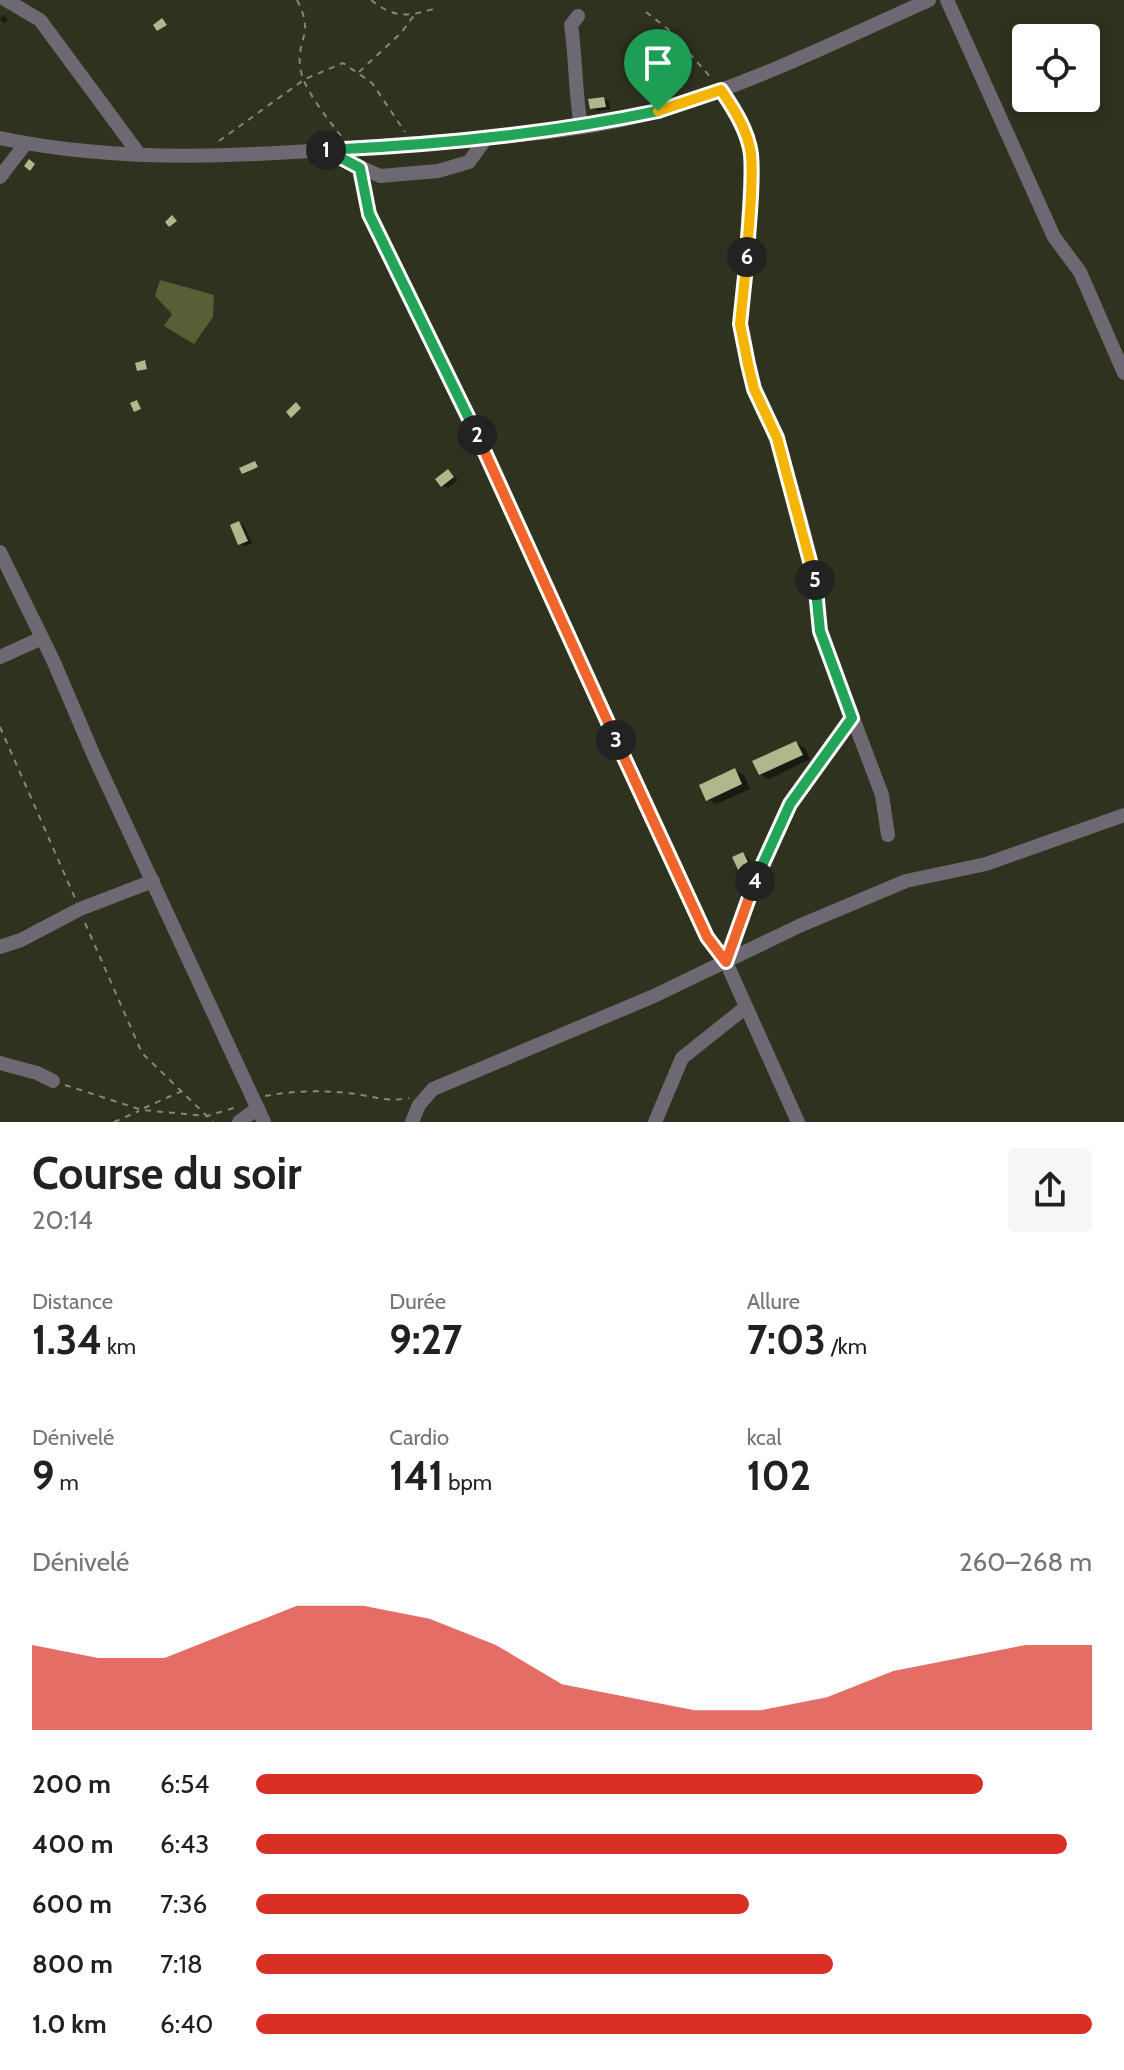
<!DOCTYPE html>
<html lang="fr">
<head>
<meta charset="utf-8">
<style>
	:root { --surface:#fff; --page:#f6f6f6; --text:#202124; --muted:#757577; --accent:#d93025 }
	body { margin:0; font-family:Cabin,sans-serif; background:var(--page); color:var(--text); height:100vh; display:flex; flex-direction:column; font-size:30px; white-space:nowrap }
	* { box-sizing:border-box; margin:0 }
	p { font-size:26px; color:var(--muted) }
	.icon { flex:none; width:44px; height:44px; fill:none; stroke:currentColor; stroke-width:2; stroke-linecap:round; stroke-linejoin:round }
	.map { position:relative; height:1122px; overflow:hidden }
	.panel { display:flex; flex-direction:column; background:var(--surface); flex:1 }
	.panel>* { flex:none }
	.tools { position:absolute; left:1012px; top:24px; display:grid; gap:16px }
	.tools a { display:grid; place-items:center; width:88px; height:88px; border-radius:8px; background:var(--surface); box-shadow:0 4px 12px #0003; font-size:40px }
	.pin { position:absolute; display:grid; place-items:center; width:68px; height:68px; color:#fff; margin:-82px -34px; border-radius:50% 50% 50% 0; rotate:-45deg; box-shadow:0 0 8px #0007 }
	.pin .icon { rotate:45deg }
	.km { position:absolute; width:40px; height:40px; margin:-20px; border-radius:50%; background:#222; color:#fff; font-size:22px; line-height:40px; text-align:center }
	.round { display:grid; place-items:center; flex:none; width:84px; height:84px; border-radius:8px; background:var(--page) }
	.head { display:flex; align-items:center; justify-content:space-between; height:136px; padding:0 32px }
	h1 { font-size:44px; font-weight:700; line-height:60px }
	.metrics { display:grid; grid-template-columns:repeat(3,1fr); gap:12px; height:136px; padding:8px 32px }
	.metrics div { display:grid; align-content:center }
	.metrics b { font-size:40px; font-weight:700 }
	.metrics small { font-size:22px; font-weight:400 }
	.metrics p { font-size:22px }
	.chart { height:224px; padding:16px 32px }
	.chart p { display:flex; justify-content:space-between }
	.chart svg { width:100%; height:144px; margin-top:8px; fill:var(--accent); opacity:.7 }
	ul { padding:0 32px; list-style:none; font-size:26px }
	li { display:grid; grid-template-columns:128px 96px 1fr; align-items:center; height:60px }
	li i { height:20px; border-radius:10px; background:var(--accent) }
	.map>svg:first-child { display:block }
	.forest { fill:#595e37 }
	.shadow { fill:#0007 }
	.building { fill:#b0b78d }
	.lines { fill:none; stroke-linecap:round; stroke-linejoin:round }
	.path { stroke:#858778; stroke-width:2; stroke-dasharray:6 6; stroke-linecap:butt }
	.minor { stroke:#6d6871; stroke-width:14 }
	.split-1-casing { stroke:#fff; stroke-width:16 }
	.split-2-casing { stroke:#fff; stroke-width:16 }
	.split-3-casing { stroke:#fff; stroke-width:16 }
	.split-4-casing { stroke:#fff; stroke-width:16 }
	.split-5-casing { stroke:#fff; stroke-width:16 }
	.split-6-casing { stroke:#fff; stroke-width:16 }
	.split-7-casing { stroke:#fff; stroke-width:16 }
	.split-1 { stroke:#22a559; stroke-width:10 }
	.split-2 { stroke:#22a559; stroke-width:10 }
	.split-3 { stroke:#f0652b; stroke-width:10 }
	.split-4 { stroke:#f0652b; stroke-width:10 }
	.split-5 { stroke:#22a559; stroke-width:10 }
	.split-6 { stroke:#f5b400; stroke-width:10 }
	.split-7 { stroke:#f5b400; stroke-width:10 }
</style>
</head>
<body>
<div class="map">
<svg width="1124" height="1122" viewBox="0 0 1124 1122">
	<rect width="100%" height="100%" fill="#2f321f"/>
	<path class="forest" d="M160 280 214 295 213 317 194 344 164 326 172 314 155 296Z"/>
	<g class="shadow">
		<path d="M3 15 8 20 4 23 0 19Z"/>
		<path d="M604 99 609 102 610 109 597 111 592 108Z"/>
		<path d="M449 471 458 480 448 488 442 485Z"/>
		<path d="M239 523 244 526 252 543 245 546 239 543Z"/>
		<path d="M796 743 805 748 810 759 769 779 760 774Z"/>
		<path d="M735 771 744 775 750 789 716 804 708 799Z"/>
		<path d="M743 854 748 857 752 865 749 866 752 873 747 875 742 872Z"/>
	</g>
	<g class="building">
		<path d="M162 18 167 25 157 31 153 25Z"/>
		<path d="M604 97 606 107 590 109 588 99Z"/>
		<path d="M29 159 35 164 30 171 24 166Z"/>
		<path d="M172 215 177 221 169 227 165 222Z"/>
		<path d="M145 360 147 369 137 371 135 363Z"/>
		<path d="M137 400 141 409 134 412 130 403Z"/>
		<path d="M296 402 301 408 291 418 286 412Z"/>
		<path d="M255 461 258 467 242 474 239 468Z"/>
		<path d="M448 469 454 477 441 487 435 479Z"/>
		<path d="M239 521 248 541 238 545 230 525Z"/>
		<path d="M796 741 803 755 759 775 752 761Z"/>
		<path d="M735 768 742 784 706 801 699 785Z"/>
		<path d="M743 852 748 862 745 864 748 870 740 874 732 857Z"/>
	</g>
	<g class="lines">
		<g class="path">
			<path d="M297 0C315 35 297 37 300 66 302 88 328 119 341 136"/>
			<path d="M371 0C394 18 406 17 433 9"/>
			<path d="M646 12 668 29 712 79"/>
			<path d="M359 72 401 33 415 14"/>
			<path d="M219 141 305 79 343 63 372 83 405 132"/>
			<path d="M0 727 75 898"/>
			<path d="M85 923 142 1053 213 1122"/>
			<path d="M65 1085 142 1110 207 1116 237 1107"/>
			<path d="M265 1096C291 1091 321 1090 347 1093 371 1095 385 1103 409 1098"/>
			<path d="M144 1108 182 1091"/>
			<path d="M114 1122 139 1111"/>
		</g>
		<g class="minor">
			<path d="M6 0 40 20 139 154"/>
			<path d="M947 0 1054 237 1080 272 1124 373"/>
			<path d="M578 16 571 25C576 58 575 94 581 126"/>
			<path d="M721 90 744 130 751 154 747 258 740 324 748 364 754 389 777 438 801 521 815 577 820 631 882 795 888 835"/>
			<path d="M0 138C137 167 277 154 416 143 497 137 583 133 661 110 753 83 842 39 929 0"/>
			<path d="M328 152 380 176 438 171 469 162 487 137"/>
			<path d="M360 168 369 214 482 446 707 937 726 962 798 1122"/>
			<path d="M0 177 26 143"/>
			<path d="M0 552 53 660 94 756 264 1122"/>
			<path d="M0 657 42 638"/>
			<path d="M0 947 21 940 80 909 153 881"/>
			<path d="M726 962 756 878 790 804 852 718"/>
			<path d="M0 1063 37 1073 53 1081"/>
			<path d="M239 1122 258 1108"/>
			<path d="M412 1122 419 1105 433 1089 654 996 799 926 906 881 986 864 1124 815"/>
			<path d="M655 1122 682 1058 746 1007"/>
		</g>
	</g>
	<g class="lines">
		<defs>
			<path id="split-1" d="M326 150C437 145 549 134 658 111"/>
			<path id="split-2" d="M326 150 360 168 369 214 477 435"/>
			<path id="split-3" d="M477 435 616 740"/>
			<path id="split-4" d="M616 740 707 937 726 962 755 881"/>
			<path id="split-5" d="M755 881 790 804 852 718 820 631 815 580"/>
			<path id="split-6" d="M747 257 740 324 748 364 754 389 777 438 815 580"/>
			<path id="split-7" d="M658 111 721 90C734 109 748 131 751 154 754 187 748 224 747 257"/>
		</defs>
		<use href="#split-1" class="split-1-casing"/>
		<use href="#split-2" class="split-2-casing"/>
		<use href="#split-3" class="split-3-casing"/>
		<use href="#split-4" class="split-4-casing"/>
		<use href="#split-5" class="split-5-casing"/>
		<use href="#split-6" class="split-6-casing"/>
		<use href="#split-7" class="split-7-casing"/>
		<use href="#split-1" class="split-1"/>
		<use href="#split-2" class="split-2"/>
		<use href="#split-3" class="split-3"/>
		<use href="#split-4" class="split-4"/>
		<use href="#split-5" class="split-5"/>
		<use href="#split-6" class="split-6"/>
		<use href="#split-7" class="split-7"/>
	</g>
</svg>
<div class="tools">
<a><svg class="icon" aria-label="locate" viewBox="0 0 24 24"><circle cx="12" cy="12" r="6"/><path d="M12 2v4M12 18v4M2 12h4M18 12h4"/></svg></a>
</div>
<div class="pin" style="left:658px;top:111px;background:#1e9e55"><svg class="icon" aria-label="arrive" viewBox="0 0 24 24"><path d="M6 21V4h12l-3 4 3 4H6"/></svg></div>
<b class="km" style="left:326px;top:150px">1</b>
<b class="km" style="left:477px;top:435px">2</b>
<b class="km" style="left:616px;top:740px">3</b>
<b class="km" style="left:755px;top:881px">4</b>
<b class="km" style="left:815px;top:580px">5</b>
<b class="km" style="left:747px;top:257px">6</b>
</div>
<section class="panel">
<div class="head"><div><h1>Course du soir</h1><p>20:14</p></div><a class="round"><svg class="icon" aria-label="share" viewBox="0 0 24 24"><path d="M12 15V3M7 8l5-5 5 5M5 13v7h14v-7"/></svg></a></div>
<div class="metrics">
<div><p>Distance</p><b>1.34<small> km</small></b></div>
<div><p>Durée</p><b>9:27</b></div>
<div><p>Allure</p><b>7:03<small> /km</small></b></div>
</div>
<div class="metrics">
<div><p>Dénivelé</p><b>9<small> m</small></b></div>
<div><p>Cardio</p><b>141<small> bpm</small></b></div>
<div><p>kcal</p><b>102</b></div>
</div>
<div class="chart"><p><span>Dénivelé</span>260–268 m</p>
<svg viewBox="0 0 160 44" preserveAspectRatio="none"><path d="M0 44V18L10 22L20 22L30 14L40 6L50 6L60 10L70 18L80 30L90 34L100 38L110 38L120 34L130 26L140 22L150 18L160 18V44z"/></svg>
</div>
<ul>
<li><b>200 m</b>6:54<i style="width:87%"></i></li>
<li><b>400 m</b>6:43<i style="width:97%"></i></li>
<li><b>600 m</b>7:36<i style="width:59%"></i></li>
<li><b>800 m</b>7:18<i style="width:69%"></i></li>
<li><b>1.0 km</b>6:40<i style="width:100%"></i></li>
</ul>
</section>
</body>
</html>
